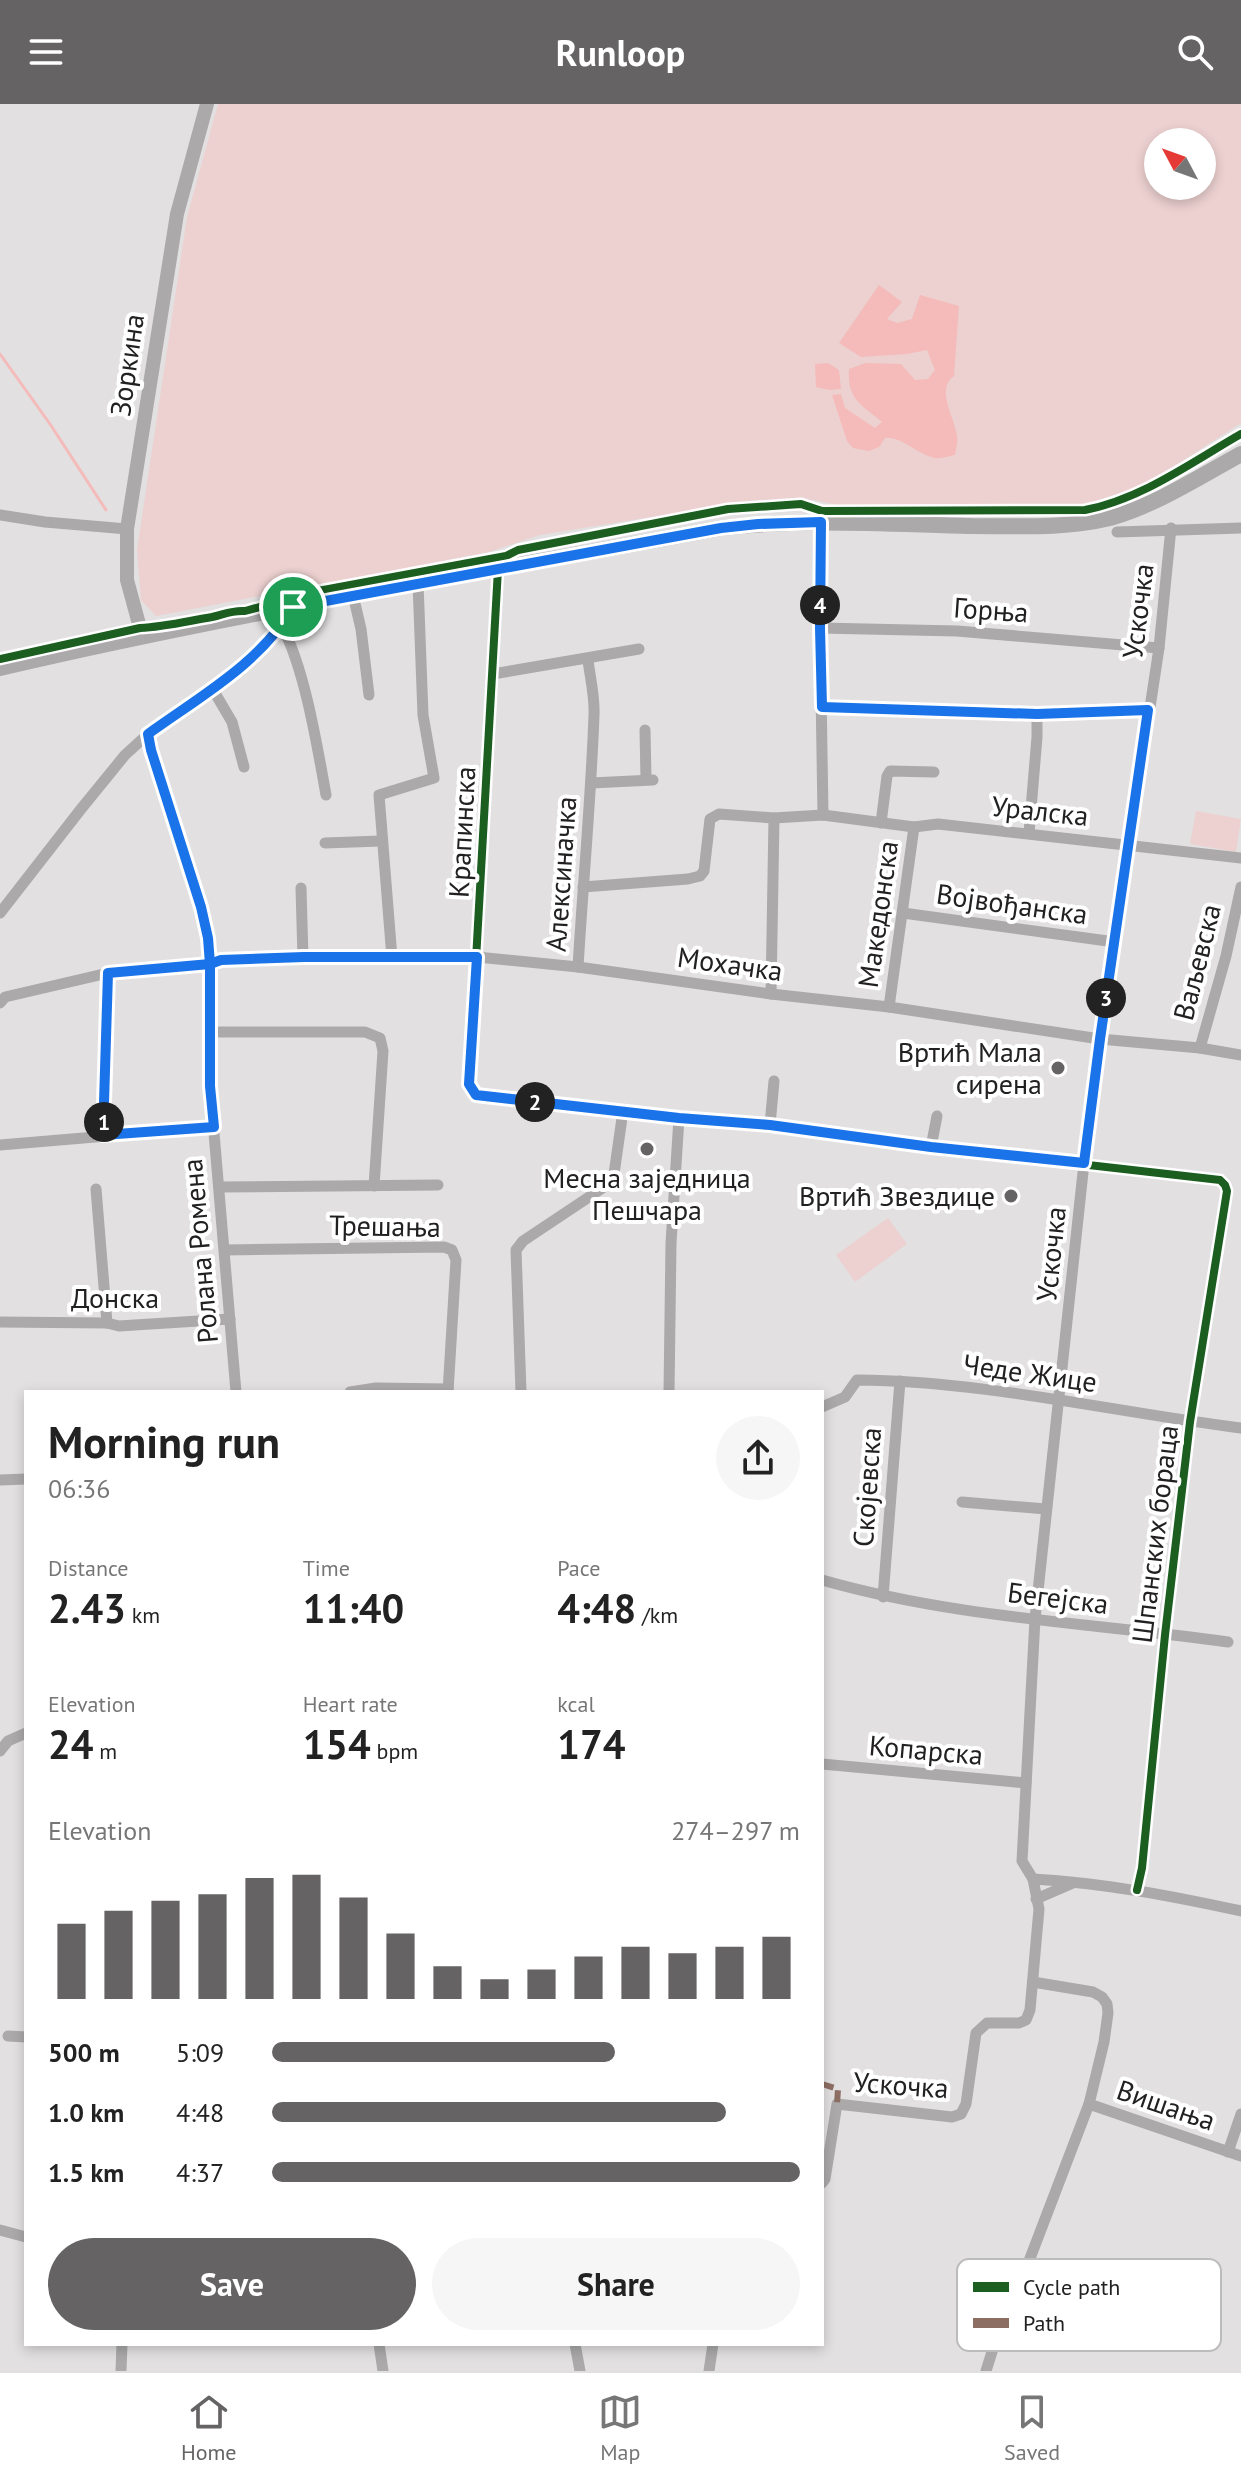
<!DOCTYPE html>
<html lang="en">
<head>
<meta charset="utf-8">
<style>
	:root { --surface:#fff; --page:#f6f6f6; --text:#222; --muted:#767676; --line:#e0e0e0; --accent:#656363 }
	body { margin:0; font-family:"PT Sans",sans-serif; background:var(--page); color:var(--text); height:100vh; display:flex; flex-direction:column; font-size:30px; white-space:nowrap }
	* { box-sizing:border-box; margin:0 }
	p { font-size:26px; color:var(--muted) }
	.icon { flex:none; width:44px; height:44px; fill:none; stroke:currentColor; stroke-width:2; stroke-linecap:round; stroke-linejoin:round }
	.map { position:relative; flex:1; overflow:hidden }
	.drawer { position:absolute; left:24px; top:1286px; width:800px; height:956px; display:flex; flex-direction:column; background:var(--surface); border-radius:0px; box-shadow:0 4px 12px #0003 }
	.drawer>* { flex:none }
	.needle { width:52px; rotate:311deg }
	.tools { position:absolute; left:1144px; top:24px; display:grid; gap:16px }
	.tools a { display:grid; place-items:center; width:72px; height:72px; border-radius:50%; background:var(--surface); box-shadow:0 4px 12px #0003; font-size:40px }
	.pin { position:absolute; display:grid; place-items:center; width:68px; height:68px; color:#fff; margin:-34px; border:4px solid #fff; border-radius:50%; box-shadow:0 2px 8px #0007 }
	.km { position:absolute; width:40px; height:40px; margin:-20px; border-radius:50%; background:#222; color:#fff; font-size:22px; line-height:40px; text-align:center }
	.round { display:grid; place-items:center; flex:none; width:84px; height:84px; border-radius:42px; background:var(--page) }
	.overview { display:flex; align-items:center; justify-content:space-between; height:136px; padding:0 24px }
	h1 { font-size:44px; font-weight:700; line-height:60px }
	.metrics { display:grid; grid-template-columns:repeat(3,1fr); gap:12px; height:136px; padding:8px 24px }
	.metrics div { display:grid; align-content:center }
	.metrics b { font-size:40px; font-weight:700 }
	.metrics small { font-size:22px; font-weight:400 }
	.metrics p { font-size:22px }
	.chart { height:224px; padding:16px 24px }
	.chart p { display:flex; justify-content:space-between }
	.chart svg { width:100%; height:144px; margin-top:8px; stroke:var(--accent); stroke-width:6 }
	.primary-button { display:flex; gap:16px; margin-top:auto; padding:16px 24px }
	.primary-button a { flex:1; height:92px; border-radius:48px; background:var(--accent); color:#fff; font-size:32px; font-weight:700; line-height:92px; text-align:center }
	.primary-button a+a { background:var(--page); color:var(--text) }
	ul { padding:0 24px; list-style:none; font-size:26px }
	li { display:grid; grid-template-columns:128px 96px 1fr; align-items:center; height:60px }
	li i { height:20px; border-radius:10px; background:var(--accent) }
	header { display:flex; justify-content:space-between; align-items:center; height:104px; padding:0 24px; background:var(--accent); color:#fff; font-size:36px; font-weight:700 }
	.tab-bar { display:flex; justify-content:space-around; align-items:center; height:112px; border-top:2px solid var(--line); background:var(--surface); font-size:22px; color:var(--muted) }
	.tab-bar a { display:grid; justify-items:center; gap:4px }
	.tab-bar .active { color:var(--accent) }
	.map>svg:first-child { display:block }
	.green { fill:#ecd1d0; fill-rule:evenodd }
	.water { fill:#f4bbba }
	.lines { fill:none; stroke-linecap:round; stroke-linejoin:round }
	.stream { stroke:#f4bbba; stroke-width:3 }
	.minor { stroke:#aba9a9; stroke-width:11 }
	.tertiary { stroke:#aba9a9; stroke-width:14 }
	.secondary { stroke:#aba9a9; stroke-width:16 }
	.quiet { stroke:#8d6e63; stroke-width:6; stroke-dasharray:12 6; stroke-linecap:butt }
	.cycleway-casing { stroke:#fff; stroke-width:13 }
	.cycleway { stroke:#1b5e20; stroke-width:8 }
	.route-casing { stroke:#fff; stroke-width:16 }
	.route { stroke:#1a73e8; stroke-width:10 }
	.poi-dot { fill:#656363; stroke:#fff; stroke-width:3 }
	.labels { text-anchor:middle; stroke-width:8; stroke-linejoin:round; paint-order:stroke }
	.street-label { font-size:28px; fill:#222020; stroke:#fff }
	.poi-label { font-size:28px; fill:#222020; stroke:#fff; text-anchor:end }
	.key { fill:#fff; stroke:#bdbcbc; stroke-width:2 }
	.key-label { font-size:22px; fill:#222020 }
</style>
</head>
<body>
<header><svg class="icon" aria-label="menu" viewBox="0 0 24 24"><path d="M4 6h16M4 12h16M4 18h16"/></svg>Runloop<svg class="icon" aria-label="search" viewBox="0 0 24 24"><circle cx="10" cy="10" r="6"/><path d="M15 15l6 6"/></svg></header>
<div class="map">
<svg width="1241" height="2267" viewBox="0 0 1241 2267">
	<rect width="100%" height="100%" fill="#e2e0e0"/>
	<g class="green">
		<path d="M218 0H1241V319L1145 381 1083 401 841 402 814 396 750 397 540 431 489 448 156 512 141 496 137 446 187 113ZM1158 38H1202V82H1158Z"/>
		<path d="M1196 707 1241 715 1236 748 1190 740Z"/>
		<path d="M888 1114 907 1140 855 1178 836 1151Z"/>
	</g>
	<g class="water">
		<path d="M879 181 902 198 887 215 897 219 912 215 920 191 959 202 954 272C935 285 955 314 957 332 958 338 956 345 955 351 949 352 942 355 935 354 918 351 901 332 885 334L879 343 869 347 853 344 847 337 832 291 841 290 845 304 875 324 882 318C861 300 847 296 849 265L865 259 901 260 915 276 928 275 935 266 927 246 907 250 861 253 839 239Z"/>
		<path d="M828 259 839 266 841 285 830 286 816 283 815 260Z"/>
	</g>
	<g class="lines">
		<path class="stream" d="M0 250 50 320 106 406"/>
		<g class="minor">
			<path d="M0 411 45 418 127 425"/>
			<path d="M821 418 820 524 823 711"/>
			<path d="M1117 428 1241 424"/>
			<path d="M498 465 469 980 476 991 679 1014 770 1021 931 1043 1220 1076 1225 1081 1227 1087 1190 1318 1165 1531 1142 1764 1137 1786"/>
			<path d="M353 491 361 525 369 591"/>
			<path d="M282 522C305 566 317 641 326 691"/>
			<path d="M820 524 957 527 1159 544"/>
			<path d="M493 570 639 545"/>
			<path d="M212 584 232 618 244 663"/>
			<path d="M822 603 1037 610 1148 606"/>
			<path d="M645 626 646 675"/>
			<path d="M591 679 653 676"/>
			<path d="M881 719 887 672 890 667 934 668"/>
			<path d="M1029 729 1037 633V610"/>
			<path d="M325 739 381 737"/>
			<path d="M583 783 688 775 700 772 704 767 710 715 719 710 774 714 823 711 914 723 938 720 1241 754"/>
			<path d="M301 784 303 854"/>
			<path d="M0 809 81 705 125 651 148 630"/>
			<path d="M903 809 1115 838"/>
			<path d="M392 854 379 691 434 674 423 611 418 479"/>
			<path d="M578 863C583 779 591 695 594 611 595 593 590 573 588 556"/>
			<path d="M771 890 774 714"/>
			<path d="M0 899 5 893 108 869 210 860 221 856 304 853H477L578 863 771 890 889 903 1100 935 1200 944 1241 951"/>
			<path d="M889 903 914 723"/>
			<path d="M210 928H365L380 934 383 947 374 1082"/>
			<path d="M1200 944 1226 852 1241 783"/>
			<path d="M770 1021 774 977"/>
			<path d="M103 1031 108 869"/>
			<path d="M0 1041 214 1023"/>
			<path d="M931 1043 937 1012"/>
			<path d="M219 1083 438 1081"/>
			<path d="M96 1085 107 1219"/>
			<path d="M225 1146 444 1143 452 1146 456 1156 448 1288"/>
			<path d="M0 1218 107 1219 119 1222 230 1215"/>
			<path d="M236 1288 210 982V860L208 834 201 803 151 646 148 630C199 593 261 559 293 503"/>
			<path d="M350 1288 376 1284 448 1285"/>
			<path d="M521 1288 516 1146 523 1137 613 1077 623 1007"/>
			<path d="M669 1288 671 1139 679 1014"/>
			<path d="M822 1303 845 1293 857 1276C986 1277 1113 1308 1241 1324"/>
			<path d="M0 1376 26 1375"/>
			<path d="M962 1398 1046 1405"/>
			<path d="M822 1476C955 1514 1092 1519 1228 1538"/>
			<path d="M883 1493 900 1277"/>
			<path d="M0 1647 8 1637 26 1629"/>
			<path d="M822 1660 1026 1679"/>
			<path d="M1033 1775C1104 1779 1172 1792 1241 1807"/>
			<path d="M1036 1795 1073 1779"/>
			<path d="M8 1932 26 1933"/>
			<path d="M1089 2000 1241 2052"/>
			<path d="M1228 2048 1241 2010"/>
			<path d="M822 2079 825 2075 837 2000 952 2013 961 2010 966 2000 976 1929 987 1919H1019L1026 1916 1030 1906 1039 1805 1033 1775 1022 1757 1035 1515 1084 1059 1100 935 1159 544 1171 424"/>
			<path d="M0 2126 26 2133"/>
			<path d="M379 2240 383 2267"/>
			<path d="M575 2240 580 2267"/>
			<path d="M121 2267 122 2240"/>
			<path d="M709 2267 713 2240"/>
			<path d="M986 2267 1011 2187 1029 2157 1089 2000 1104 1938 1108 1909 1107 1900 1102 1893 1093 1888 1033 1878"/>
		</g>
		<path class="tertiary" d="M142 531 127 476V425L177 110 207 0"/>
		<path class="secondary" d="M0 564C239 508 480 469 721 424 804 414 888 420 971 422 1017 422 1064 425 1110 414 1154 402 1201 372 1241 350"/>
		<path class="quiet" d="M822 1980 838 1985 837 2000"/>
		<defs>
			<g id="cycleway">
				<path d="M498 465 469 980 476 991 679 1014 770 1021 931 1043 1220 1076 1225 1081 1227 1087 1190 1318 1165 1531 1142 1764 1137 1786"/>
				<path d="M0 555 140 524C164 523 188 517 212 513 225 510 232 506 245 507L318 487 506 452 518 446 728 405 801 400 822 407 1085 406C1142 395 1192 358 1241 330"/>
			</g>
		</defs>
		<use href="#cycleway" class="cycleway-casing"/>
		<use href="#cycleway" class="cycleway"/>
	</g>
	<g class="lines">
		<defs>
			<path id="route" d="M293 503C261 559 199 593 148 630L151 646 201 803 208 834 210 860V982L214 1023 103 1031 108 869 210 860 221 856 304 853H477L469 980 476 991 679 1014 770 1021 931 1043 1084 1059 1100 935 1148 606 1037 610 822 603 820 524 821 418 758 420 721 424 293 503"/>
		</defs>
		<use href="#route" class="route-casing"/>
		<use href="#route" class="route"/>
	</g>
	<g class="poi-dot">
		<circle cx="1058" cy="964" r="8"/>
		<circle cx="647" cy="1045" r="8"/>
		<circle cx="1011" cy="1092" r="8"/>
	</g>
	<g class="labels">
		<g class="street-label">
			<text transform="translate(127 261) rotate(-82)" y="10">Зоркина</text>
			<text transform="translate(991 506) rotate(4)" y="10">Горња</text>
			<text transform="translate(1138 507) rotate(-83)" y="10">Ускочка</text>
			<text transform="translate(1040 707) rotate(6)" y="10">Уралска</text>
			<text transform="translate(462 728) rotate(-87)" y="10">Крапинска</text>
			<text transform="translate(561 770) rotate(-86)" y="10">Алексиначка</text>
			<text transform="translate(1012 800) rotate(8)" y="10">Војвођанска</text>
			<text transform="translate(878 810) rotate(-82)" y="10">Македонска</text>
			<text transform="translate(1197 858) rotate(-76)" y="10">Ваљевска</text>
			<text transform="translate(730 860) rotate(8)" y="10">Мохачка</text>
			<text transform="translate(385 1122) rotate(1)" y="10">Трешања</text>
			<text transform="translate(200 1147) rotate(-95)" y="10">Ролана Ромена</text>
			<text transform="translate(1051 1150) rotate(-84)" y="10">Ускочка</text>
			<text x="115" y="1204">Донска</text>
			<text transform="translate(1030 1269) rotate(8)" y="10">Чеде Жице</text>
			<text transform="translate(867 1383) rotate(-86)" y="10">Скојевска</text>
			<text transform="translate(1155 1430) rotate(-83)" y="10">Шпанских бораца</text>
			<text transform="translate(1058 1494) rotate(7)" y="10">Бегејска</text>
			<text transform="translate(926 1646) rotate(5)" y="10">Копарска</text>
			<text transform="translate(901 1981) rotate(4)" y="10">Ускочка</text>
			<text transform="translate(1166 2001) rotate(19)" y="10">Вишања</text>
		</g>
		<g class="poi-label">
			<text x="1042" y="958">Вртић Мала<tspan x="1042" dy="32">сирена</tspan></text>
			<text x="647" y="1084" text-anchor="middle">Месна заједница<tspan x="647" dy="32">Пешчара</tspan></text>
			<text x="995" y="1102">Вртић Звездице</text>
		</g>
	</g>
	<rect x="957" y="2155" width="264" height="92" rx="12" class="key"/>
	<rect x="973" y="2178" width="36" height="10" fill="#1b5e20"/>
	<rect x="973" y="2214" width="36" height="10" fill="#8d6e63"/>
	<g class="key-label">
		<text x="1023" y="2191">Cycle path</text>
		<text x="1023" y="2227">Path</text>
	</g>
</svg>
<div class="tools">
<a><svg class="needle" viewBox="-14 -14 28 28"><path d="M0-13l5 13h-10z" fill="#e53935"/><path d="M0 13l5-13h-10z" fill="#767676"/></svg></a>
</div>
<div class="pin" style="left:293px;top:503px;background:#1e9e55"><svg class="icon" aria-label="arrive" viewBox="0 0 24 24"><path d="M6 21V4h12l-3 4 3 4H6"/></svg></div>
<b class="km" style="left:104px;top:1018px">1</b>
<b class="km" style="left:535px;top:998px">2</b>
<b class="km" style="left:1106px;top:894px">3</b>
<b class="km" style="left:820px;top:501px">4</b>
<section class="drawer">
<div class="overview"><div><h1>Morning run</h1><p>06:36</p></div><a class="round"><svg class="icon" aria-label="share" viewBox="0 0 24 24"><path d="M12 15V3M7 8l5-5 5 5M5 13v7h14v-7"/></svg></a></div>
<div class="metrics">
<div><p>Distance</p><b>2.43<small> km</small></b></div>
<div><p>Time</p><b>11:40</b></div>
<div><p>Pace</p><b>4:48<small> /km</small></b></div>
</div>
<div class="metrics">
<div><p>Elevation</p><b>24<small> m</small></b></div>
<div><p>Heart rate</p><b>154<small> bpm</small></b></div>
<div><p>kcal</p><b>174</b></div>
</div>
<div class="chart"><p><span>Elevation</span>274–297 m</p>
<svg viewBox="0 0 160 44" preserveAspectRatio="none"><path d="M5 44V21M15 44V17M25 44V14M35 44V12M45 44V7M55 44V6M65 44V13M75 44V24M85 44V34M95 44V38M105 44V35M115 44V31M125 44V28M135 44V30M145 44V28M155 44V25"/></svg>
</div>
<ul>
<li><b>500 m</b>5:09<i style="width:65%"></i></li>
<li><b>1.0 km</b>4:48<i style="width:86%"></i></li>
<li><b>1.5 km</b>4:37<i style="width:100%"></i></li>
</ul>
<div class="primary-button"><a>Save</a><a>Share</a></div>
</section>
</div>
<nav class="tab-bar">
<a class="active"><svg class="icon" aria-label="home" viewBox="0 0 24 24"><path d="M3 11l9-7 9 7M6 9v11h12V9"/></svg>Home</a>
<a><svg class="icon" aria-label="map" viewBox="0 0 24 24"><path d="M3 6l6-2 6 2 6-2v14l-6 2-6-2-6 2zM9 4v14M15 6v14"/></svg>Map</a>
<a><svg class="icon" aria-label="saved" viewBox="0 0 24 24"><path d="M7 4h10v16l-5-4-5 4z"/></svg>Saved</a>
</nav>
</body>
</html>
